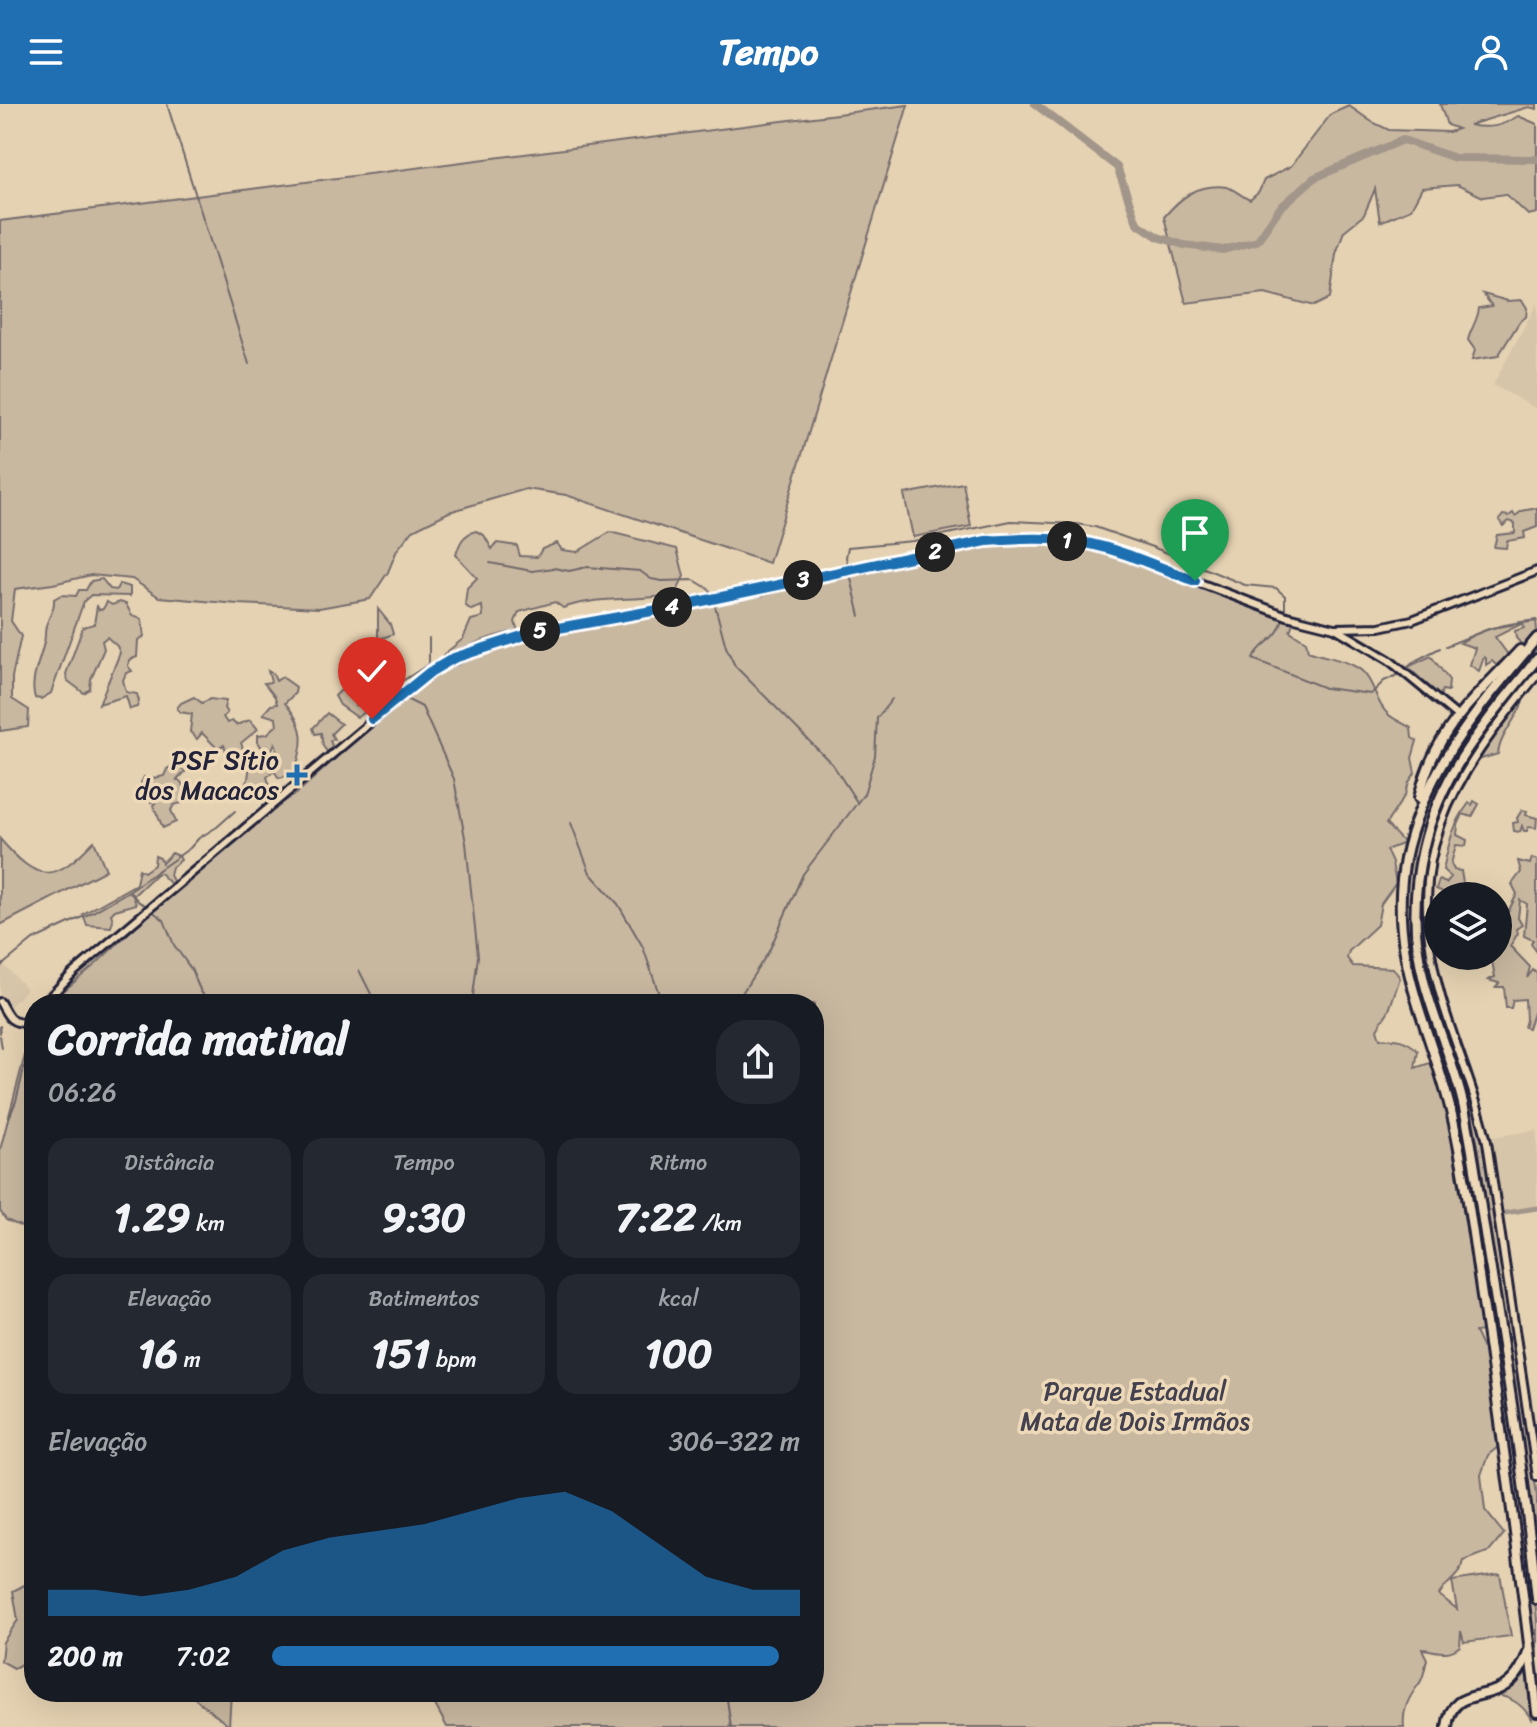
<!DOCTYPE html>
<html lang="pt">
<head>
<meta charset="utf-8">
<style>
	:root { --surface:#171b24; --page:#242831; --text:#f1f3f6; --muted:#9ea1a6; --accent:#1f6fb2 }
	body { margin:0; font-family:Sriracha,sans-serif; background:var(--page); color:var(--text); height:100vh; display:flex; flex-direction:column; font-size:30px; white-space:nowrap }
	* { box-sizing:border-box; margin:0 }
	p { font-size:26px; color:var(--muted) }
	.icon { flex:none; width:44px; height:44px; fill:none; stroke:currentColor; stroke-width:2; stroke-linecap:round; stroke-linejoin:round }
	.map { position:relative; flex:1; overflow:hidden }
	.drawer { position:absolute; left:24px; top:890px; width:800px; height:708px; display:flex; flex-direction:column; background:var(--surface); border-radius:32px; box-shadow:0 8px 32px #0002 }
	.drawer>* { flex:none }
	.buttons { position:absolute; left:1424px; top:778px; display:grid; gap:16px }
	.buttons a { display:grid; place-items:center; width:88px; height:88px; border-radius:50%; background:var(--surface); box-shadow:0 8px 32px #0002; font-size:40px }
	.pin { position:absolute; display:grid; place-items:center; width:68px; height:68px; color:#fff; margin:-82px -34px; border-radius:50% 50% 50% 0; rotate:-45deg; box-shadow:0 0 8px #0007 }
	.pin .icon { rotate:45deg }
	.km { position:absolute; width:40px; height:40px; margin:-20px; border-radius:50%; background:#222; color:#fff; font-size:22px; line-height:40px; text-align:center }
	.round { display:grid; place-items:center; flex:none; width:84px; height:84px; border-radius:32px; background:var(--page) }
	.summary { display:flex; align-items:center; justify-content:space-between; height:136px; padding:0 24px }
	h1 { font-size:44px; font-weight:700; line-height:60px }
	.metrics { display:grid; grid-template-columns:repeat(3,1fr); gap:12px; height:136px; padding:8px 24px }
	.metrics div { display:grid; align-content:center; border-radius:20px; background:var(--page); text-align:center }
	.metrics b { font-size:40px; font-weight:700 }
	.metrics small { font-size:22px; font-weight:400 }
	.metrics p { font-size:22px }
	.chart { height:224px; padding:16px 24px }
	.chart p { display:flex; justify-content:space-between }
	.chart svg { width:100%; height:144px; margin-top:8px; fill:var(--accent); opacity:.7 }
	ul { padding:0 24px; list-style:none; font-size:26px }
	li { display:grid; grid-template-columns:128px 96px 1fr; align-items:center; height:60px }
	li i { height:20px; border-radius:10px; background:var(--accent) }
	header { display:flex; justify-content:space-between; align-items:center; height:104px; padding:0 24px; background:var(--accent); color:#fff; font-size:36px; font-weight:700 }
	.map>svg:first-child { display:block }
	.built { fill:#d7c5a9 }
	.green { fill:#c9b8a0; stroke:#766d6e; stroke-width:2 }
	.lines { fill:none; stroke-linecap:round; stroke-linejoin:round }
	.stream { stroke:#6f686a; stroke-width:2 }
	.canal { stroke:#a2968a; stroke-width:5 }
	.river { stroke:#a2968a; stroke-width:8 }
	.major-casing { stroke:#22223b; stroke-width:12 }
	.highway-casing { stroke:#22223b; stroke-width:14 }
	.major { stroke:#edd9b7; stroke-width:6 }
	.highway { stroke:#edd9b7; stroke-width:8 }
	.route-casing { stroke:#fff; stroke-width:16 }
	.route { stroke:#1f6fb2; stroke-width:10 }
	.poi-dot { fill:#1f6fb2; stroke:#edd9b7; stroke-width:3 }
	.labels { text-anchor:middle; stroke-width:7; stroke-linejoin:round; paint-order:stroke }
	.poi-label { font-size:26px; fill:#22223b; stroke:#edd9b7; text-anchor:end }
	.park-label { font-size:26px; fill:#43404f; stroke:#edd9b7 }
</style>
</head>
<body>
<header><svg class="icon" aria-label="menu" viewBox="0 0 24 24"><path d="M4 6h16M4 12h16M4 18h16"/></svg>Tempo<svg class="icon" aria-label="person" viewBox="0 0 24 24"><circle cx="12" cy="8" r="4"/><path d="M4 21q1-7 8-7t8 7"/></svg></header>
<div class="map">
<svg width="1537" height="1623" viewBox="0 0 1537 1623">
	<rect width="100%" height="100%" fill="#e5d2b2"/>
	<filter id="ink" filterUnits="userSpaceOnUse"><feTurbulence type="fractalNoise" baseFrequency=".0125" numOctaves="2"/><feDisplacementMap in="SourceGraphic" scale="16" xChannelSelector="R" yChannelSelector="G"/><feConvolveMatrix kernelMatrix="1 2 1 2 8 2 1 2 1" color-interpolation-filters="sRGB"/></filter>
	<g filter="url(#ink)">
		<g class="built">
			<path d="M1537 199V305L1493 281Z"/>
			<path d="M4 861 27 885 7 906 0 895V864Z"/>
			<path d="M1537 1026V1103L1501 1108 1492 1033Z"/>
		</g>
		<g class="green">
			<path d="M1440 0H1537V5L1529 3 1469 21C1489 25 1501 23 1518 12L1537 20V109L1528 111 1506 90 1483 93 1457 81 1422 84 1411 105 1380 118 1375 85 1364 111 1344 127 1336 150 1330 194 1314 202 1265 189 1186 199 1164 113C1181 93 1198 79 1227 83 1234 85 1243 93 1250 96L1259 88 1264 76 1291 62 1331 10 1349 2 1372 18 1389 26 1449 28 1458 25 1447 21Z"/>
			<path d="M908 1 769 459 566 391 526 385 449 408 413 426 397 446 388 468 370 495 319 504 238 500 159 493 132 475 91 471 53 480 15 485 11 517 21 532 12 573V595L29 606 28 623 0 627V117Z"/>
			<path d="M1483 190 1508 197 1522 196 1527 204 1526 213 1520 217 1498 252 1472 256 1475 246 1468 236C1471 224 1478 216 1479 204L1492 202Z"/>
			<path d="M963 379 971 422 913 433 904 390Z"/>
			<path d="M1537 404V423L1524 428 1525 434 1507 437 1506 444 1494 443 1497 431 1515 429V419L1509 417 1503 422 1499 416 1503 411 1509 412 1513 409 1515 412 1522 407Z"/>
			<path d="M476 427 484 431 492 445 497 439 517 442 520 452 537 453 542 445 557 439 562 446 577 448 610 428 677 445 684 472 676 490C638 498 599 491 563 504L555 498 519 508 515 518 518 527C495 530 465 543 444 554L443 551 463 535 471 516 483 513 482 502 471 506 465 501 467 484 477 474 456 451C459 440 463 430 476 427Z"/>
			<path d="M1029 436 1095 444 1293 519 1290 527 1306 537 1308 547C1326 554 1347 555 1362 567 1375 578 1376 601 1389 611 1395 616 1405 620 1411 624L1412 634 1417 637 1412 654 1415 669 1409 678 1405 691 1386 720 1404 739 1386 746 1392 759 1396 779 1381 800 1377 821 1349 847 1347 854 1353 862 1393 864 1400 874 1389 906 1377 925 1380 935C1395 934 1407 935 1418 947L1415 964 1433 958 1449 1020 1483 1227 1475 1228 1482 1243 1485 1238 1498 1343 1488 1351 1481 1371 1485 1406 1504 1430 1490 1447 1464 1457C1461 1472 1446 1478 1439 1491L1457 1505 1452 1477 1500 1470 1511 1532 1464 1538 1461 1527 1460 1542C1447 1553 1437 1546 1422 1545L1427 1555C1425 1563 1424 1574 1419 1580 1409 1593 1402 1606 1404 1623H447L434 1599 438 1588H814V900H48L97 859 189 772 247 728 266 709 296 690 335 655 349 637 432 569 473 548 559 526 748 492H762L820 475 946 451 976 443Z"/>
			<path d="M102 475 110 485 116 486 119 480 130 483V492L91 491 84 497 51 589 41 595 35 594C29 576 41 555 44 538 46 532 44 525 47 519 50 509 55 506 54 495L61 491 76 492 79 486H86L91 477Z"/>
			<path d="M107 498 112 501 120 498 126 500 132 512 142 515 144 533 138 536 137 553 129 556 128 562 132 567 126 569 123 576 126 588 137 590 139 597 137 603 130 605 126 592 99 600 120 549 117 542 107 533 102 537 104 545 91 575 90 585 84 589 68 577 66 570 83 523 94 520 97 502 99 506 103 505Z"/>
			<path d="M378 505 390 520 393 530 378 536Z"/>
			<path d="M1536 516 1537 526 1523 542 1516 534 1515 527 1524 524 1523 519 1495 533 1509 552 1496 561 1492 557 1486 561V554L1484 553 1479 567 1470 561 1475 544 1460 539C1481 524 1511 519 1536 516Z"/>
			<path d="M1537 538V550L1456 653 1433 699 1419 746 1413 827 1439 930 1462 1005 1525 1400 1537 1515V1590L1517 1401 1459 1033 1410 867 1405 816 1408 762 1426 692 1469 621Z"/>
			<path d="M1431 552 1449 576 1448 587 1442 586 1440 593 1408 563Z"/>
			<path d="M1537 560V570L1480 640 1456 677 1445 701 1430 751 1428 848 1443 908 1472 988 1484 1039 1533 1361 1537 1393V1467L1479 1047C1476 1033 1474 1018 1471 1005 1459 955 1434 910 1423 860 1408 795 1423 711 1461 655 1484 622 1512 591 1537 560Z"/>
			<path d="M375 564 378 579 376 589H381L387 598 385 600 378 595 371 599 369 606 357 613 340 601 335 592 340 587 355 583 354 575 360 569Z"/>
			<path d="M1509 564 1466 615 1431 668 1427 667 1456 616Z"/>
			<path d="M268 567 273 570 276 577 282 573 296 583 295 589 285 599C307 625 304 638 294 670L279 674 274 667 267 673 270 682 249 693 243 684 248 675 250 660C262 659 272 656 277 644L275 639 272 645 264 647 258 638V631L267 630 277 621 276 614 263 610 271 601 277 600 275 593 264 579 271 578Z"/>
			<path d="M194 593 202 599 210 595 226 597 224 604 227 609 223 613 227 619 232 617 236 621 250 616 258 625 241 639 245 650H227L224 641 217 644 202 629 197 635 190 628 192 610 180 608 177 604 181 599Z"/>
			<path d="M1521 596 1523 598C1516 616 1500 631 1498 650L1481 655 1474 661 1472 659Z"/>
			<path d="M327 609 341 620 331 630 334 635 330 637 332 641 328 649 323 642 321 629 315 630 313 624Z"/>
			<path d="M176 660 185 668 177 676 180 677 184 682H189L185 698 174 701 171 706 176 718 163 724 153 701 158 696 151 698V694L144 689 141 679 144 673 150 675 164 672 167 665Z"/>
			<path d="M1474 697 1479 700 1472 713 1463 710 1458 721 1457 731 1467 736 1466 742 1456 741 1451 760 1454 766 1461 767 1465 792H1452L1436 785 1439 776 1446 779 1451 773 1443 766C1449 739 1452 722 1469 699L1472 701Z"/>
			<path d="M1522 706 1527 707 1526 711 1537 714 1536 724 1528 723 1527 727H1524L1522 722 1520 728 1514 727 1513 719 1518 718 1517 714Z"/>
			<path d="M0 735C39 780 54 779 94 737L106 766 0 821Z"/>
			<path d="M172 749 179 752 181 756 172 763 170 771 173 777 171 780 160 769 156 770 133 792 136 800 115 806 111 810 113 816 111 823 87 821 83 810 136 780 139 765 144 768 154 761 155 752 160 754 162 759Z"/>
			<path d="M1532 754 1537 756V848L1531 840 1533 836 1524 832 1527 800 1520 796 1518 814 1522 821 1516 825 1518 829 1510 842 1530 863 1527 874 1533 866 1537 870V911L1533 909 1528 924 1524 923 1526 916 1525 895 1513 896 1511 904H1506L1504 883H1496L1499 879 1488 876 1495 873 1492 857 1494 855 1491 852H1498V829L1506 813 1503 811 1508 808 1517 790 1512 780 1521 768 1518 757 1530 760Z"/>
			<path d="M34 917V1128L6 1116 0 1107V1046Z"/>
			<path d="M34 1476V1553L14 1564 1 1557 3 1538 18 1516 13 1487Z"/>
			<path d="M1525 1559 1532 1617C1519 1591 1486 1581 1463 1603 1457 1608 1453 1618 1449 1623 1459 1592 1469 1602 1492 1589 1504 1582 1515 1568 1525 1559Z"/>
			<path d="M187 1588H231L229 1622Z"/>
		</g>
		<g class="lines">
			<g class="stream">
				<path d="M167 0 249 260"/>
				<path d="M490 459 532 467 554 464 569 467 587 463 640 467 651 475 662 477 694 476 709 485 712 492"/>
				<path d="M714 498 726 543 735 562 833 661 857 698"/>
				<path d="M860 512 846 453 848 443 913 437 1011 417 1077 420 1095 423 1155 444 1245 481 1276 484 1285 492V508"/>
				<path d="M1283 514C1278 538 1261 537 1253 555L1325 584 1371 590 1384 577 1400 570"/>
				<path d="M1446 542 1491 524 1537 517"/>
				<path d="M1405 566 1415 557 1440 544"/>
				<path d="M399 590 396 581 429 560V534"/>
				<path d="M404 594 422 603 454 675 466 739 478 852 472 900"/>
				<path d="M355 602 368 598 386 588"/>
				<path d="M571 719 590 769 618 800 643 843 660 893 667 900"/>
				<path d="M129 787 190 744 199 734 217 723 235 707"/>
				<path d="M152 807 164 816 174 841 191 865 201 888 212 900"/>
				<path d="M0 863 33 836 93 808 129 787 139 798 147 802"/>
				<path d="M359 866 376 900"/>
				<path d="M59 887 145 812"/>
				<path d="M735 900 769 847 803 770 864 690 875 652 877 614 892 595"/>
				<path d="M0 922V929"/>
				<path d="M0 932 2 944"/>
				<path d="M7 1019 16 997 34 925"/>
				<path d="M726 1588 731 1623"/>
			</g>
			<path class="canal" d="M1505 1109 1537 1104"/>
			<path class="river" d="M1035 0 1117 63 1137 119 1158 133 1184 141 1223 146 1257 137 1280 104 1314 74 1403 36 1455 54 1537 55"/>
			<defs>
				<g id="major">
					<path d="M1335 524 1380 523 1412 516 1537 467"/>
					<path d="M1537 571C1450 677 1401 751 1441 893 1455 942 1476 988 1487 1038L1537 1373"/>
					<path d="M0 898C8 912 9 919 27 919L34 910"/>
					<path d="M43 900 73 869 430 568C506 526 592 520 676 502 779 481 883 460 986 437L1030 434 1081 438 1115 447 1287 512 1335 524 1389 556 1457 612"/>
				</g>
				<g id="highway">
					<path d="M1537 534C1481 601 1423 666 1405 755 1386 856 1434 927 1454 1020 1468 1083 1475 1148 1485 1212 1504 1344 1522 1475 1537 1608"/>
					<path d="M1537 555C1488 616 1441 666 1423 745 1413 788 1413 834 1424 877 1435 920 1455 961 1464 1004 1474 1051 1480 1100 1488 1148 1507 1263 1525 1379 1537 1495"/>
					<path d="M1419 694C1434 625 1475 595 1520 546"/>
					<path d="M1447 1623C1451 1587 1477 1596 1501 1584 1515 1577 1523 1563 1528 1548"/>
				</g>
			</defs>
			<use href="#major" class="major-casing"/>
			<use href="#highway" class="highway-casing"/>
			<use href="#major" class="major"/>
			<use href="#highway" class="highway"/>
		</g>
	</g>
	<g class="lines" filter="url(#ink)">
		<defs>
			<path id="route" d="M372 615 430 568 454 554 531 529 674 503 986 437C1018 435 1049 433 1081 438 1120 445 1158 463 1195 477"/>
		</defs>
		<use href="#route" class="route-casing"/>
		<use href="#route" class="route"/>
	</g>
	<path class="poi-dot" d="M293 659h8v8h8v8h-8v8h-8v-8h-8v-8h8z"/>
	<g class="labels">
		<g class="poi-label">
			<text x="279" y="665">PSF Sítio<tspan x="279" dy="30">dos Macacos</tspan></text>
		</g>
		<g class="park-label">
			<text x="1135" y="1296">Parque Estadual<tspan x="1135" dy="30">Mata de Dois Irmãos</tspan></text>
		</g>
	</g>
</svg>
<div class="buttons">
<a><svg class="icon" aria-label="layers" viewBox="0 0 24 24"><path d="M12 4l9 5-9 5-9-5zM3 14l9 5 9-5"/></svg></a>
</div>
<div class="pin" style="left:1195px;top:477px;background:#1e9e55"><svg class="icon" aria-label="arrive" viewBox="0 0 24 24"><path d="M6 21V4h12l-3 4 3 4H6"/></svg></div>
<div class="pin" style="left:372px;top:615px;background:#d93025"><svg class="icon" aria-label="check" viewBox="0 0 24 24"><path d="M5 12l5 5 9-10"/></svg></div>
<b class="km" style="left:1067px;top:437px">1</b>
<b class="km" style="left:935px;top:448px">2</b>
<b class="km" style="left:803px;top:476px">3</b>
<b class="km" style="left:672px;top:503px">4</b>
<b class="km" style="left:540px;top:527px">5</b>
<section class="drawer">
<div class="summary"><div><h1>Corrida matinal</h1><p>06:26</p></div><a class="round"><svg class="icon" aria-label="share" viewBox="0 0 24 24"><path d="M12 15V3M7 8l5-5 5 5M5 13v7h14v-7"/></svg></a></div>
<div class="metrics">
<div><p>Distância</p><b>1.29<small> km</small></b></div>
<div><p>Tempo</p><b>9:30</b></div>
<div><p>Ritmo</p><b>7:22<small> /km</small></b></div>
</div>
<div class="metrics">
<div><p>Elevação</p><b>16<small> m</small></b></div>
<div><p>Batimentos</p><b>151<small> bpm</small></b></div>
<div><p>kcal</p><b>100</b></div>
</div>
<div class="chart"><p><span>Elevação</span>306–322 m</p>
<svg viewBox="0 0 160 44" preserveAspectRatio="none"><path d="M0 44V36L10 36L20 38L30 36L40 32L50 24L60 20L70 18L80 16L90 12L100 8L110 6L120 12L130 22L140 32L150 36L160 36V44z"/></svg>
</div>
<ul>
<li><b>200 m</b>7:02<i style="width:96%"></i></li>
</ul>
</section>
</div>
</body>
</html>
